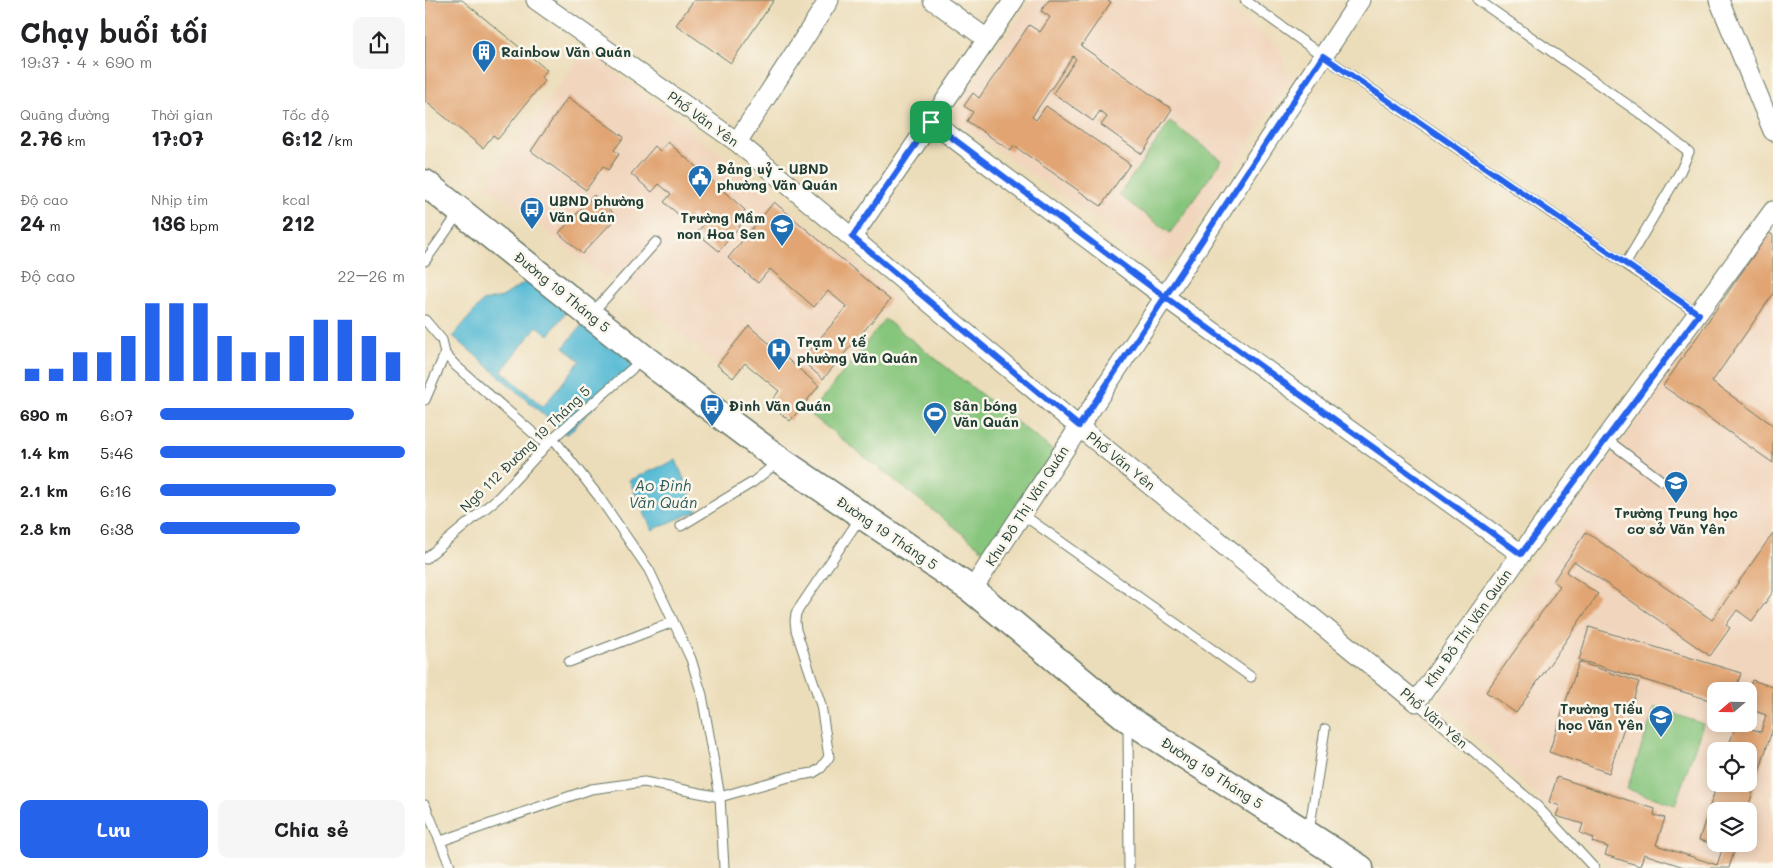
<!DOCTYPE html>
<html lang="vi">
<head>
<meta charset="utf-8">
<style>
	:root { --surface:#fff; --page:#f6f6f6; --text:#202124; --muted:#757577; --accent:#2563eb }
	body { margin:0; font-family:Mali,sans-serif; background:var(--page); color:var(--text); height:100vh; display:flex; flex-direction:column; font-size:19px; white-space:nowrap }
	* { box-sizing:border-box; margin:0 }
	p { font-size:16px; color:var(--muted) }
	.icon { flex:none; width:28px; height:28px; fill:none; stroke:currentColor; stroke-width:2; stroke-linecap:round; stroke-linejoin:round }
	.map { position:relative; flex:1; overflow:hidden }
	.details { display:flex; flex-direction:column; background:var(--surface); width:425px }
	.details>* { flex:none }
	.needle { width:32px; rotate:250deg }
	.buttons { position:absolute; left:1282px; top:682px; display:grid; gap:10px }
	.buttons a { display:grid; place-items:center; width:50px; height:50px; border-radius:10px; background:var(--surface); box-shadow:0 2px 12px #0003; font-size:25px }
	.pin { position:absolute; display:grid; place-items:center; width:42px; height:42px; color:#fff; margin:-21px; border-radius:10px; box-shadow:0 2px 8px #0006 }
	.round { display:grid; place-items:center; flex:none; width:52px; height:52px; border-radius:10px; background:var(--page) }
	.headline { display:flex; align-items:center; justify-content:space-between; height:85px; padding:0 20px }
	h1 { font-size:28px; font-weight:700; line-height:38px }
	.stats { display:grid; grid-template-columns:repeat(3,1fr); gap:8px; height:85px; padding:5px 20px }
	.stats div { display:grid; align-content:center }
	.stats b { font-size:21px; font-weight:700 }
	.stats small { font-size:14px; font-weight:400 }
	.stats p { font-size:14px }
	.chart { height:140px; padding:10px 20px }
	.chart p { display:flex; justify-content:space-between }
	.chart svg { width:100%; height:90px; margin-top:5px; stroke:var(--accent); stroke-width:6 }
	.button { display:flex; gap:10px; margin-top:auto; padding:10px 20px }
	.button a { flex:1; height:58px; border-radius:10px; background:var(--accent); color:#fff; font-size:20px; font-weight:700; line-height:58px; text-align:center }
	.button a+a { background:var(--page); color:var(--text) }
	ul { padding:0 20px; list-style:none; font-size:16px }
	li { display:grid; grid-template-columns:80px 60px 1fr; align-items:center; height:38px }
	li i { height:12px; border-radius:6px; background:var(--accent) }
	main { display:flex; flex:1; min-height:0 }
	.map>svg:first-child { display:block }
	.built { fill:#f1d5bd; fill-rule:evenodd }
	.green { fill:#86c57c; stroke:#528158 }
	.water { fill:#55bad4; stroke:#3a7c84 }
	.building { fill:#e1a472 }
	.lines { fill:none; stroke-linecap:round; stroke-linejoin:round }
	.lane-casing { stroke:#677563; stroke-width:11 }
	.street-casing { stroke:#677563; stroke-width:21 }
	.secondary-casing { stroke:#677563; stroke-width:29 }
	.lane { stroke:#fff; stroke-width:9 }
	.street { stroke:#fff; stroke-width:19 }
	.secondary { stroke:#fff; stroke-width:26 }
	.route-casing { stroke:#fff; stroke-width:10 }
	.route { stroke:#2563eb; stroke-width:6 }
	.labels { text-anchor:middle; stroke-width:5; stroke-linejoin:round; paint-order:stroke }
	.poi-label { font-size:14px; font-weight:bold; fill:#1f3d34; stroke:#fbf7ec; text-anchor:start }
	.street-label { font-size:14px; fill:#1f3d34; stroke:#fbf7ec }
	.water-label { font-size:15px; font-style:italic; fill:#2c5c5c; stroke:#fbf7ec }
</style>
</head>
<body>
<main>
<section class="details">
<div class="headline"><div><h1>Chạy buổi tối</h1><p>19:37 · 4 × 690 m</p></div><a class="round"><svg class="icon" aria-label="share" viewBox="0 0 24 24"><path d="M12 15V3M7 8l5-5 5 5M5 13v7h14v-7"/></svg></a></div>
<div class="stats">
<div><p>Quãng đường</p><b>2.76<small> km</small></b></div>
<div><p>Thời gian</p><b>17:07</b></div>
<div><p>Tốc độ</p><b>6:12<small> /km</small></b></div>
</div>
<div class="stats">
<div><p>Độ cao</p><b>24<small> m</small></b></div>
<div><p>Nhịp tim</p><b>136<small> bpm</small></b></div>
<div><p>kcal</p><b>212</b></div>
</div>
<div class="chart"><p><span>Độ cao</span>22–26 m</p>
<svg viewBox="0 0 160 44" preserveAspectRatio="none"><path d="M5 44V38M15 44V38M25 44V30M35 44V30M45 44V22M55 44V6M65 44V6M75 44V6M85 44V22M95 44V30M105 44V30M115 44V22M125 44V14M135 44V14M145 44V22M155 44V30"/></svg>
</div>
<ul>
<li><b>690 m</b>6:07<i style="width:79%"></i></li>
<li><b>1.4 km</b>5:46<i style="width:100%"></i></li>
<li><b>2.1 km</b>6:16<i style="width:72%"></i></li>
<li><b>2.8 km</b>6:38<i style="width:57%"></i></li>
</ul>
<div class="button"><a>Lưu</a><a>Chia sẻ</a></div>
</section>
<div class="map">
<svg width="1348" height="868" viewBox="0 0 1348 868">
	<rect width="100%" height="100%" fill="#fbf7ec"/>
	<filter id="ink" filterUnits="userSpaceOnUse"><feTurbulence type="fractalNoise" baseFrequency=".02" numOctaves="2"/><feDisplacementMap in="SourceGraphic" scale="10" xChannelSelector="R" yChannelSelector="G"/><feConvolveMatrix kernelMatrix="1 2 1 2 8 2 1 2 1" color-interpolation-filters="sRGB"/></filter>
	<filter id="wash" filterUnits="userSpaceOnUse"><feTurbulence type="fractalNoise" baseFrequency=".0096" numOctaves="4" result="noise"/><feDisplacementMap in="SourceGraphic" scale="20" xChannelSelector="R" yChannelSelector="G"/><feGaussianBlur stdDeviation="1.12" result="paint"/><feColorMatrix in="noise" values="0 0 0 0 0 0 0 0 0 0 0 0 0 0 0 0 0 1.4 0 .05"/><feComposite in="paint" operator="in"/></filter>
	<g filter="url(#wash)">
		<rect width="100%" height="100%" fill="#ecddba"/>
		<g class="built">
			<path d="M606 0H791L854 46 865 79 751 257 730 261 533 122 531 108Z"/>
			<path d="M161 49 349 195 471 298 394 386 324 327 292 365 242 322 212 301 213 294 190 272 179 277 61 184Z"/>
			<path d="M1344 233 1348 235V868H1186L1015 701ZM1291 691H1324V724H1291ZM1291 751H1324V784H1291ZM1291 811H1324V844H1291Z"/>
		</g>
		<g class="green">
			<path d="M745 122 797 160 745 233 694 195Z"/>
			<path d="M460 319 635 456 566 556 385 414Z"/>
			<path d="M1230 707 1278 724 1250 805 1202 789Z"/>
		</g>
		<g class="water">
			<path d="M107 278 144 308 124 335 112 326 77 371 118 407 155 361 139 347 160 321 212 363 142 435 28 336 58 301 77 297Z"/>
			<path d="M251 460 272 511 227 530 204 480Z"/>
		</g>
		<g id="blocks">
			<g class="building">
				<path d="M0 0H37L122 70 116 77 120 80 73 139 68 135 58 148 0 101Z"/>
				<path d="M269 0H349L306 63 251 25Z"/>
				<path d="M624 0H683L686 2 656 46 747 109 717 154 676 125 682 117 675 111 668 121 628 93 651 59 648 56 607 117 611 120 621 106 705 164 676 206 589 146 586 151 542 121 548 112 539 106 548 93 554 98 604 25 615 32 625 17 616 11Z"/>
				<path d="M143 97 199 137 189 150 194 154 183 170 178 166 161 190 106 151Z"/>
				<path d="M243 142 320 210 314 218 318 222 294 251 272 233 279 224 267 214 261 221 239 202 246 194 234 184 227 192 206 174 230 146 235 151Z"/>
				<path d="M169 195 192 217 157 254 134 233Z"/>
				<path d="M349 202 465 300 398 379 376 360 422 307 403 291 389 307 345 269 333 283 303 258Z"/>
				<path d="M1344 233 1348 235V294L1287 382 1348 425V463L1238 386Z"/>
				<path d="M324 326 394 386 365 421 344 404 354 391 320 363 308 378 292 365Z"/>
				<path d="M1161 532 1287 620 1348 533V592L1327 621 1312 610 1301 625 1305 628 1285 656 1149 561 1141 572 1173 594 1091 713 1061 692 1135 586 1128 581Z"/>
				<path d="M1164 627 1316 673 1310 691H1291V702L1154 660Z"/>
				<path d="M1154 662 1214 682 1184 773 1124 752Z"/>
				<path d="M1327 680 1348 687V727L1322 811H1291V844H1311L1304 868H1262L1219 854 1215 866 1180 855 1183 847 1167 842 1169 838 1155 833 1158 824 1131 816 1135 806 1124 802 1132 777 1230 809 1229 815 1240 818 1231 845 1292 865 1298 847 1274 840 1292 784H1324V751H1302L1311 724 1336 732 1341 715 1324 709V691Z"/>
			</g>
		</g>
	</g>
	<g filter="url(#ink)">
		<use href="#blocks" fill-opacity="0" stroke="#677563" stroke-width="1"/>
		<g class="lines">
			<defs>
				<g id="lane">
					<path d="M820 0 898 56 1273 314"/>
					<path d="M1053 0 1216 114 1264 152 1255 172 1201 263"/>
					<path d="M0 261 34 213"/>
					<path d="M167 313 231 242"/>
					<path d="M0 320 17 340 20 354 31 366 122 445"/>
					<path d="M0 400 20 354"/>
					<path d="M128 438 174 497 224 570 266 659 277 695 295 797 299 868"/>
					<path d="M1181 439 1237 481"/>
					<path d="M597 514 826 677"/>
					<path d="M256 526 328 482 353 462"/>
					<path d="M0 559 74 497 128 438 217 360"/>
					<path d="M144 662 248 622"/>
					<path d="M991 702 1113 807 1169 868"/>
					<path d="M703 724 704 868"/>
					<path d="M0 805 26 868"/>
					<path d="M884 832 900 729"/>
					<path d="M16 841 166 789 219 782 295 797 364 777 388 773 396 768 404 757 396 705 371 630 370 621 371 613 435 518"/>
				</g>
				<g id="street">
					<path d="M111 0 312 142 654 427 991 702 1096 554 1348 211"/>
					<path d="M508 0 562 39"/>
					<path d="M1294 0 1348 131"/>
					<path d="M507 122 740 297 1096 554"/>
					<path d="M312 142 404 0"/>
					<path d="M427 237 589 0"/>
					<path d="M547 590 935 0"/>
				</g>
				<path id="secondary" d="M0 183 219 358 355 460 547 590 703 719 935 868"/>
			</defs>
			<use href="#lane" class="lane-casing"/>
			<use href="#street" class="street-casing"/>
			<use href="#secondary" class="secondary-casing"/>
			<use href="#lane" class="lane"/>
			<use href="#street" class="street"/>
			<use href="#secondary" class="secondary"/>
		</g>
	</g>
	<g class="lines" filter="url(#ink)">
		<defs>
			<path id="route" d="M506 122 427 237 654 426 740 297 1096 554 1274 314 898 56 740 297 506 122"/>
		</defs>
		<use href="#route" class="route-casing"/>
		<use href="#route" class="route"/>
	</g>
	<defs>
		<symbol id="building-pin" viewBox="-11 -11 22 30"><path d="M0 17L-7.5 6A9.5 9.5 0 1 1 7.5 6Z" fill="#1f6fb2" stroke="#fbf7ec"/><path d="M-4-6H4V6H1V3H-1V6H-4ZM-2.5-4.3h1.7v1.8h-1.7ZM.8-4.3h1.7v1.8H.8ZM-2.5-1h1.7V.8h-1.7ZM.8-1h1.7V.8H.8Z" fill="#fff"/></symbol>
		<symbol id="civic-pin" viewBox="-11 -11 22 30"><path d="M0 17L-7.5 6A9.5 9.5 0 1 1 7.5 6Z" fill="#1f6fb2" stroke="#fbf7ec"/><path d="M-.6-6.5H3V-4.5H.6V-3L4-1V1h2V6H-6V1h2V-1L-.6-3ZM-1.2 2.5V6h2.4V2.5Z" fill="#fff"/></symbol>
		<symbol id="bus-pin" viewBox="-11 -11 22 30"><path d="M0 17L-7.5 6A9.5 9.5 0 1 1 7.5 6Z" fill="#1f6fb2" stroke="#fbf7ec"/><path d="M-5-6H5V4H4V6H2V4H-2V6H-4V4H-5ZM-3.5-4V0h7V-4ZM-3.5 1.2v1.5H-2V1.2ZM2 1.2v1.5H3.5V1.2Z" fill="#fff"/></symbol>
		<symbol id="school-pin" viewBox="-11 -11 22 30"><path d="M0 17L-7.5 6A9.5 9.5 0 1 1 7.5 6Z" fill="#1f6fb2" stroke="#fbf7ec"/><path d="M0-5L7-2L0 1L-7-2ZM-4 1L0 2.5L4 1V4Q0 6-4 4Z" fill="#fff"/></symbol>
		<symbol id="hospital-pin" viewBox="-11 -11 22 30"><path d="M0 17L-7.5 6A9.5 9.5 0 1 1 7.5 6Z" fill="#1f6fb2" stroke="#fbf7ec"/><path d="M-5-5h3v3.5h4V-5h3V5h-3V1.5h-4V5h-3Z" fill="#fff"/></symbol>
		<symbol id="stadium-pin" viewBox="-11 -11 22 30"><path d="M0 17L-7.5 6A9.5 9.5 0 1 1 7.5 6Z" fill="#1f6fb2" stroke="#fbf7ec"/><path d="M0-5a6.5 5 0 1 0 0 10a6.5 5 0 1 0 0-10ZM-3.5-1.8h7v3.6h-7Z" fill="#fff"/></symbol>
	</defs>
	<g fill-rule="evenodd">
		<use href="#building-pin" x="45" y="38" width="28" height="38"/>
		<use href="#civic-pin" x="261" y="163" width="28" height="38"/>
		<use href="#bus-pin" x="93" y="195" width="28" height="38"/>
		<use href="#school-pin" x="343" y="212" width="28" height="38"/>
		<use href="#hospital-pin" x="340" y="336" width="28" height="38"/>
		<use href="#bus-pin" x="273" y="392" width="28" height="38"/>
		<use href="#stadium-pin" x="496" y="400" width="28" height="38"/>
		<use href="#school-pin" x="1237" y="469" width="28" height="38"/>
		<use href="#school-pin" x="1222" y="703" width="28" height="38"/>
	</g>
	<g class="labels">
		<g class="poi-label">
			<text x="76" y="57">Rainbow Văn Quán</text>
			<text x="292" y="174">Đảng uỷ - UBND<tspan x="292" dy="16">phường Văn Quán</tspan></text>
			<text x="124" y="206">UBND phường<tspan x="124" dy="16">Văn Quán</tspan></text>
			<text x="340" y="223" text-anchor="end">Trường Mầm<tspan x="340" dy="16">non Hoa Sen</tspan></text>
			<text x="372" y="347">Trạm Y tế<tspan x="372" dy="16">phường Văn Quán</tspan></text>
			<text x="304" y="411">Đình Văn Quán</text>
			<text x="528" y="411">Sân bóng<tspan x="528" dy="16">Văn Quán</tspan></text>
			<text x="1251" y="518" text-anchor="middle">Trường Trung học<tspan x="1251" dy="16">cơ sở Văn Yên</tspan></text>
			<text x="1218" y="714" text-anchor="end">Trường Tiểu<tspan x="1218" dy="16">học Văn Yên</tspan></text>
		</g>
		<g class="street-label">
			<text transform="translate(278 119) rotate(36)" y="5">Phố Văn Yên</text>
			<text transform="translate(137 292) rotate(39)" y="5">Đường 19 Tháng 5</text>
			<text transform="translate(100 449) rotate(-44)" y="5">Ngõ 112 Đường 19 Tháng 5</text>
			<text transform="translate(696 461) rotate(39)" y="5">Phố Văn Yên</text>
			<text transform="translate(602 506) rotate(-57)" y="5">Khu Đô Thị Văn Quán</text>
			<text transform="translate(462 533) rotate(34)" y="5">Đường 19 Tháng 5</text>
			<text transform="translate(1043 628) rotate(-55)" y="5">Khu Đô Thị Văn Quán</text>
			<text transform="translate(1009 718) rotate(41)" y="5">Phố Văn Yên</text>
			<text transform="translate(787 773) rotate(33)" y="5">Đường 19 Tháng 5</text>
		</g>
		<g class="water-label">
			<text x="238" y="491">Ao Đình<tspan x="238" dy="17">Văn Quán</tspan></text>
		</g>
	</g>
</svg>
<div class="buttons">
<a><svg class="needle" viewBox="-14 -14 28 28"><path d="M0-13l5 13h-10z" fill="#e53935"/><path d="M0 13l5-13h-10z" fill="#757577"/></svg></a>
<a><svg class="icon" aria-label="locate" viewBox="0 0 24 24"><circle cx="12" cy="12" r="6"/><path d="M12 2v4M12 18v4M2 12h4M18 12h4"/></svg></a>
<a><svg class="icon" aria-label="layers" viewBox="0 0 24 24"><path d="M12 4l9 5-9 5-9-5zM3 14l9 5 9-5"/></svg></a>
</div>
<div class="pin" style="left:506px;top:122px;background:#1e9e55"><svg class="icon" aria-label="arrive" viewBox="0 0 24 24"><path d="M6 21V4h12l-3 4 3 4H6"/></svg></div>
</div>
</main>
</body>
</html>
